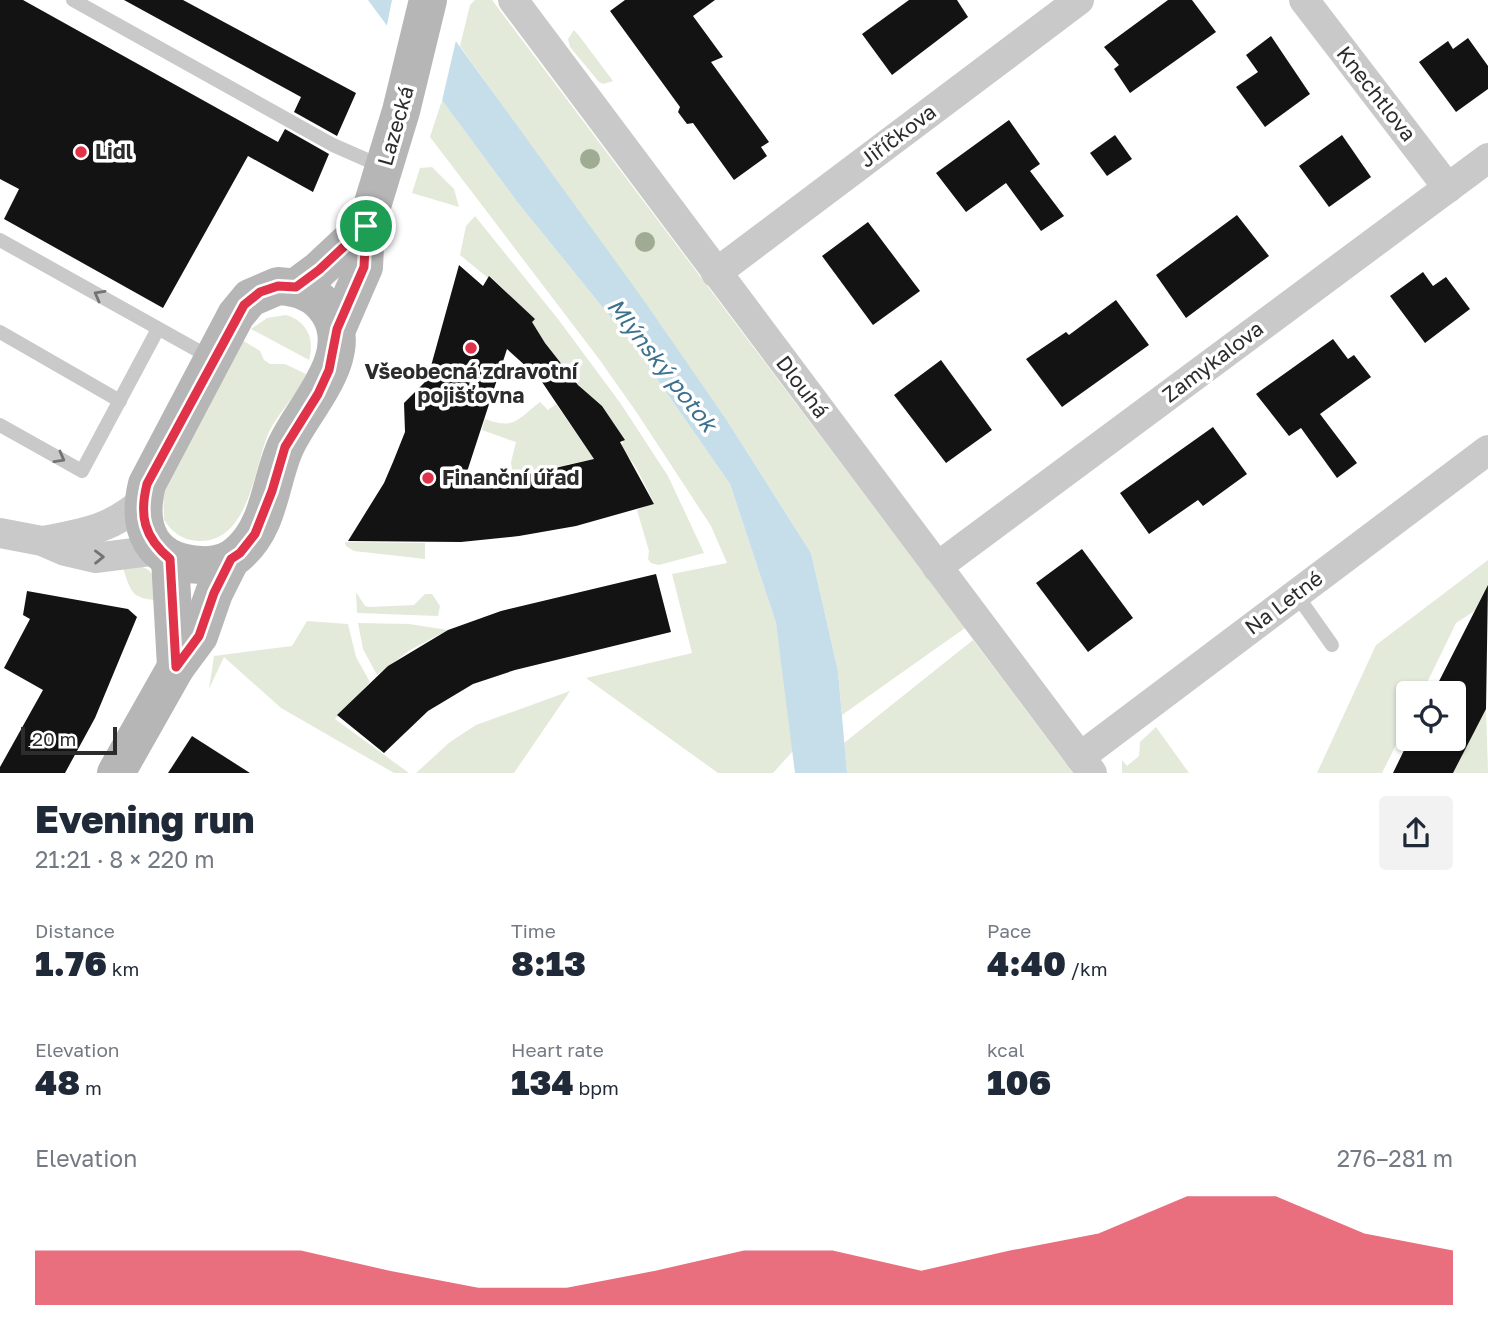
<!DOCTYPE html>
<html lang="en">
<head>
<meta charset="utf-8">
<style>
	:root { --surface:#fff; --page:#f2f2f3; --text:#1f2937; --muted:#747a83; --accent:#e03248 }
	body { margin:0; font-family:"Golos Text",sans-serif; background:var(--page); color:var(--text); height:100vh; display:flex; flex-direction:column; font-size:26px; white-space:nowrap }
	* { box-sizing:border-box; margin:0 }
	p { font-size:23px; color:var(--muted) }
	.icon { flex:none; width:38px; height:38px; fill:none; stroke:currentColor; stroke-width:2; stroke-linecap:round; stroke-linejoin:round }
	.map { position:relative; height:773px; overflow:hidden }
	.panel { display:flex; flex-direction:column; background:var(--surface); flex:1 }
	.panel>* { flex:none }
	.controls { position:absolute; left:1396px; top:681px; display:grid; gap:14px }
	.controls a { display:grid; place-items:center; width:70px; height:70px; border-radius:7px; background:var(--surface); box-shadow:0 2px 5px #0004; font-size:35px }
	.scale { position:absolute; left:21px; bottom:18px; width:96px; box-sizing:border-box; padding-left:7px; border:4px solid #2c2c2c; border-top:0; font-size:19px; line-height:24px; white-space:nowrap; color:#2c2c2c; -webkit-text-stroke:5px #fff; paint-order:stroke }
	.pin { position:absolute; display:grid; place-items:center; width:60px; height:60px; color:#fff; margin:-30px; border:4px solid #fff; border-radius:50%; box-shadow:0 2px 7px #0007 }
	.round { display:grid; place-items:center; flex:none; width:74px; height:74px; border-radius:7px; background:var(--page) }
	.overview { display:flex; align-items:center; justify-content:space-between; height:119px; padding:0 35px }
	h1 { font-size:38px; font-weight:800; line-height:52px }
	.stats { display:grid; grid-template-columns:repeat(3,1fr); gap:10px; height:119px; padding:7px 35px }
	.stats div { display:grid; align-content:center }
	.stats b { font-size:35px; font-weight:800 }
	.stats small { font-size:19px; font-weight:400 }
	.stats p { font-size:19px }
	.chart { height:196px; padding:14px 35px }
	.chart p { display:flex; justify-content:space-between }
	.chart svg { width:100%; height:126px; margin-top:7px; fill:var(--accent); opacity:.7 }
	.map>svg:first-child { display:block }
	.green { fill:#e3eada }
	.water { fill:#c6deea }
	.pier { fill:#fff }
	.building { fill:#131313; fill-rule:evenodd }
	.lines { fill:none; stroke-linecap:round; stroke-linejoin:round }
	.service { stroke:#c9c9c9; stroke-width:14 }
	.minor { stroke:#c9c9c9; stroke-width:30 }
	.secondary { stroke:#b6b6b6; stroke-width:38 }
	.tree { fill:#a0ab93 }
	.oneway { stroke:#737373 }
	.route-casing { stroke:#fff; stroke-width:14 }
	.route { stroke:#e03248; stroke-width:9 }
	.poi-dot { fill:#e03248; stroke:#fff; stroke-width:2.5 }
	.labels { text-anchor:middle; stroke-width:7; stroke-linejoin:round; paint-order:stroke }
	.street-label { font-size:21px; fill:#2c2c2c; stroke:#fff }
	.poi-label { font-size:21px; font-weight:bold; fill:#2c2c2c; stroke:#fff; text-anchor:start }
	.water-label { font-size:23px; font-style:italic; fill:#3d718c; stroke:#fff }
</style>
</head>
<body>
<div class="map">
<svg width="1488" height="773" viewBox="0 0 1488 773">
	<rect width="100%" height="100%" fill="#fff"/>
	<g class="green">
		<path d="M475 0H492L965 628 842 715 838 671 811 553 728 422 460 46 470 5Z"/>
		<path d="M574 30 580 37 613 81 603 84 599 82 570 47 568 39Z"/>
		<path d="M442 100 518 203 634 346 730 484 776 623 794 750 773 773H718L586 678 692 653 672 574 727 563 711 526 637 413 599 359 430 137Z"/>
		<path d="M432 167 454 189 459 207 412 193 420 168Z"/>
		<path d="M475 216 558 319 621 404 668 476 704 553 659 565 651 563 648 559 649 551 637 510 654 503 637 469 621 446 624 440 560 362 526 328 534 319 490 276 488 278 460 255 466 226Z"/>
		<path d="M286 315C307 321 315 339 309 360L251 329 267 318Z"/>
		<path d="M242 340 260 351 264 360 270 364H285L306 374C297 396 279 411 269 432 254 466 250 543 198 541 182 540 173 533 164 520L163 493Z"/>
		<path d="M540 402 548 410 556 404 594 459 513 476 511 462 516 442 482 430 485 419C515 430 518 419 540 402Z"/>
		<path d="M345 542 425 543V559L354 551 346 546Z"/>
		<path d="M1488 560V602L1456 623 1422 693H1409V719L1382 773H1317L1376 645Z"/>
		<path d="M122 565C154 565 152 571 161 600 130 600 131 591 122 565Z"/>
		<path d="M356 592 365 606 370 607 414 605 425 594H432L440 606 438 616 357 613Z"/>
		<path d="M307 621 348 624 356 657 370 682 335 719 409 773H394L281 708 224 657 209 689 214 656 292 646Z"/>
		<path d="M358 623 409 624 448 630 410 650 377 675 363 649Z"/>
		<path d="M973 640 1073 773H847L844 743Z"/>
		<path d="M570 691 514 773H416L450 742 476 725Z"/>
		<path d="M1486 709 1488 773H1453Z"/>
		<path d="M1156 727 1189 773H1122V760L1127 766 1139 756 1140 742Z"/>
	</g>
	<path class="water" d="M368 0H426L640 295 728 422 811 553 838 671 847 773H795L776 623 730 484 634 346 518 203Z"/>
	<path class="pier" d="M392 0H431L457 36 441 105 386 30Z"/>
	<g class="building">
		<path d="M0 0H23L278 142 285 129 329 154 313 192 248 156 163 308 4 219 19 189 0 179Z"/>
		<path d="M124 0H183L356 93 337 136 294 112 301 97Z"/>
		<path d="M625 0H715L693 16 723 57 711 62 769 142 761 147 767 156 734 180 693 123 687 124 678 112 680 107 610 11Z"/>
		<path d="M909 0H957L968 17 892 75 862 34Z"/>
		<path d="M1168 0H1192L1216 32 1130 93 1114 69 1119 65 1104 47Z"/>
		<path d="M1271 36 1310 94 1265 127 1236 87 1258 72 1246 55Z"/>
		<path d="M1468 38 1488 66V89L1456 112 1419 62 1448 41 1453 49Z"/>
		<path d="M1009 120 1040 164 1030 171 1064 216 1041 231 1006 183 966 212 936 173Z"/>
		<path d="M1115 135 1132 159 1107 176 1090 153Z"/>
		<path d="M1342 135 1371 177 1329 207 1299 166Z"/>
		<path d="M1237 215 1269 256 1186 318 1156 275Z"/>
		<path d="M868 222 920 291 873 325 822 256Z"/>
		<path d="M459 265 483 286 489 276 535 319 532 322 545 343 578 385 602 406 625 440 620 442 654 504 576 526 519 536 461 542 348 541 384 483 393 462 405 432 404 403 424 383 431 366ZM507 349 540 379 594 459 529 474 464 481Z"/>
		<path d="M1423 272 1433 286 1446 277 1470 309 1425 343 1390 296Z"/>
		<path d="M1116 300 1149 345 1062 407 1026 359 1066 332 1069 335Z"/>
		<path d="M1333 339 1348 359 1354 355 1371 377 1320 414 1357 463 1337 478 1301 428 1289 436 1256 394Z"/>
		<path d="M941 360 992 430 946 463 894 395Z"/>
		<path d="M1213 427 1247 474 1203 506 1198 500 1149 534 1120 493Z"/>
		<path d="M1082 549 1133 618 1088 652 1036 583Z"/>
		<path d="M656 574 671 632 515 670 473 684 428 711 384 753 337 715 388 666 448 630 501 611Z"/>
		<path d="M1488 585 1486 709 1453 773H1393L1410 738H1454V693H1433Z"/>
		<path d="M27 591 128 609 137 617 95 718 65 773H0V767L43 690 4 668 30 619 23 615Z"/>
		<path d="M192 736 250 773H168Z"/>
	</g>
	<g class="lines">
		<g class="service">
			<path d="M73 0 333 145 383 167"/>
			<path d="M0 240 213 359"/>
			<path d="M0 332 120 401"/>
			<path d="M0 425 82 471 158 329"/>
			<path d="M1296 594 1332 645"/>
		</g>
		<g class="minor">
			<path d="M513 0 1092 773"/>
			<path d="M1304 0 1448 188"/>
			<path d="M716 273 1079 0"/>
			<path d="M0 533 42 541 65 551 95 558 158 550"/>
			<path d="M43 541C84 533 110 530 143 501"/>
			<path d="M937 567 1488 158"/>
			<path d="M1080 757 1488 450"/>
		</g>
		<g class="secondary">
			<path d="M278 286C298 287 317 293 328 311 359 357 300 410 284 450 270 484 269 526 240 552 229 563 216 566 201 565 151 563 136 529 147 484L236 315 250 298Z"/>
			<path d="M296 287 319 270 366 226"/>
			<path d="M337 329 364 267 366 226 401 111 428 0"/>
			<path d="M170 559 176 667"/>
			<path d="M116 773 176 667 199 636 214 593 231 559"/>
		</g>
	</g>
	<g class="tree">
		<circle cx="590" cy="159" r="10"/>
		<circle cx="645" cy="242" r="10"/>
	</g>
	<defs><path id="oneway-chevron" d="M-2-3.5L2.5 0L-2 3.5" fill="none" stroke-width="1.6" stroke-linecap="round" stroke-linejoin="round" transform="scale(1.75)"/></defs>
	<g class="oneway">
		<use href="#oneway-chevron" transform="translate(99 295) rotate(-151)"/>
		<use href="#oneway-chevron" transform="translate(60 458) rotate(29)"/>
		<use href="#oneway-chevron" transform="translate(99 557) rotate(-1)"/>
	</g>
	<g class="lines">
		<defs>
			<path id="route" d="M366 226 364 267 337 329 329 370 318 394 285 447 272 491 255 534 240 553 231 559 214 593 199 636 176 667 170 559C144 537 139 516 147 484L244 305 260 292 278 286 296 287 319 270Z"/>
		</defs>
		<use href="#route" class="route-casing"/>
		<use href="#route" class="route"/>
	</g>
	<g class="poi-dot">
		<circle cx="81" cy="152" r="7"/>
		<circle cx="471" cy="348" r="7"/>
		<circle cx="428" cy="478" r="7"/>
	</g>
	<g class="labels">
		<g class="street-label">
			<text transform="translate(1376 94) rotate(52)" y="7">Knechtlova</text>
			<text transform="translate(396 126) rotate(-74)" y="7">Lazecká</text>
			<text transform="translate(898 136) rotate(-37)" y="7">Jiříčkova</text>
			<text transform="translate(1213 362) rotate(-37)" y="7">Zamykalova</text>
			<text transform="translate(802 387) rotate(53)" y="7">Dlouhá</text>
			<text transform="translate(1284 603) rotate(-37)" y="7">Na Letné</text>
		</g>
		<g class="poi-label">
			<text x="95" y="159">Lidl</text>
			<text x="471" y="379" text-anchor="middle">Všeobecná zdravotní<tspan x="471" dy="24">pojišťovna</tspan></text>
			<text x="442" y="485">Finanční úřad</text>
		</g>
		<g class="water-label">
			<text transform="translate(662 365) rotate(52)" y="8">Mlýnský potok</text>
		</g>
	</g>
</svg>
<div class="controls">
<a><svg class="icon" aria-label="locate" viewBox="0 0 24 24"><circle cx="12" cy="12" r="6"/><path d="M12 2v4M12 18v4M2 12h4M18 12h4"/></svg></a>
</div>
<div class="scale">20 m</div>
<div class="pin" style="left:366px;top:226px;background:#1e9e55"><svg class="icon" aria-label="arrive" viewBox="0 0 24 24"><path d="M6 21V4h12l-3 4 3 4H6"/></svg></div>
</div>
<section class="panel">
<div class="overview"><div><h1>Evening run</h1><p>21:21 · 8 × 220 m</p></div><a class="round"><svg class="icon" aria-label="share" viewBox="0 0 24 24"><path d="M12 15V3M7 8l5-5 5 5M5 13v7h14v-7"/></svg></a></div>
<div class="stats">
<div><p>Distance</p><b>1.76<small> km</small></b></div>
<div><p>Time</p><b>8:13</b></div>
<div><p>Pace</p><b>4:40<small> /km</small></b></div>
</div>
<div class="stats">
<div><p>Elevation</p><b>48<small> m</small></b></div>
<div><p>Heart rate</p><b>134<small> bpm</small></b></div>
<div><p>kcal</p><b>106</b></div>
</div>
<div class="chart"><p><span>Elevation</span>276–281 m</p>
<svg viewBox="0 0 160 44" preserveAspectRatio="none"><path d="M0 44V25L10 25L20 25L30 25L40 32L50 38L60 38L70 32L80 25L90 25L100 32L110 25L120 19L130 6L140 6L150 19L160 25V44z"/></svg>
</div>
</section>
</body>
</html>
